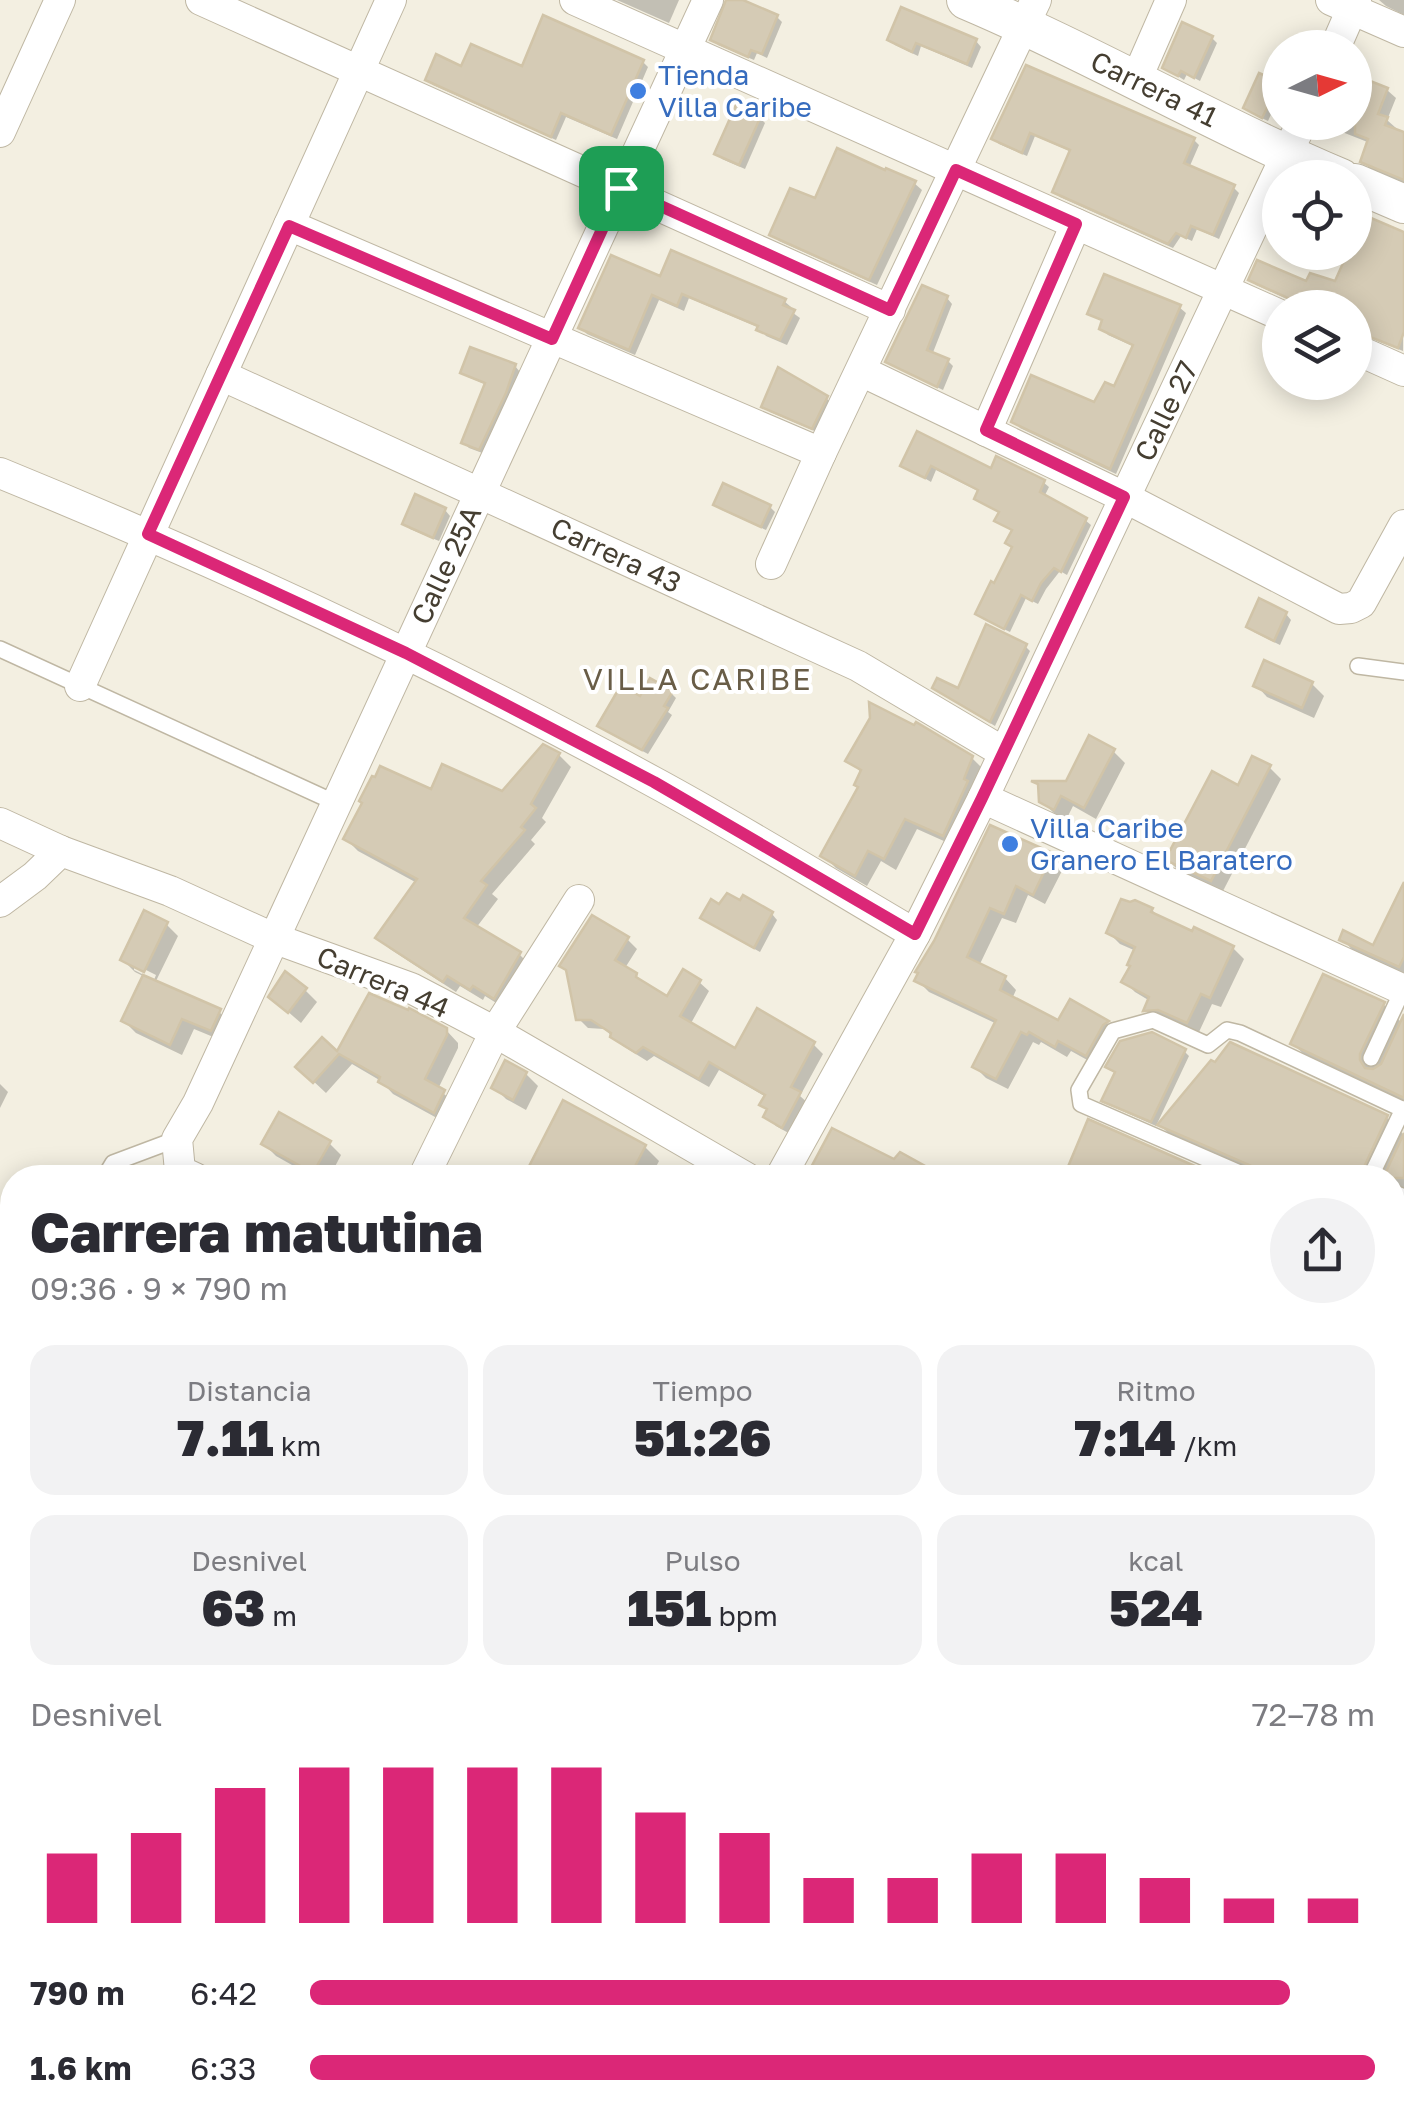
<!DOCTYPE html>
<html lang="es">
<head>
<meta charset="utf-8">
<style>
	:root { --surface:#fff; --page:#f2f2f3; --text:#2b2b33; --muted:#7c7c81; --accent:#db2777 }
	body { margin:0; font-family:"Golos Text",sans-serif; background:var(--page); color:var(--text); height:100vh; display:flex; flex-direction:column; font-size:38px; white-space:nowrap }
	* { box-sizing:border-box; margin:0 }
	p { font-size:32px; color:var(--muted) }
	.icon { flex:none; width:55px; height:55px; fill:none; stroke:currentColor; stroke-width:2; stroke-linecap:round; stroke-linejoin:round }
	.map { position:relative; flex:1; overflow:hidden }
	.drawer { position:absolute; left:0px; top:1165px; width:1405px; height:960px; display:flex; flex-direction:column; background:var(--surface); border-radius:40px 40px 0 0; box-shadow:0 5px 25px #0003 }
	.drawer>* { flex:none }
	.needle { width:65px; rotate:85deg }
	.fabs { position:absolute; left:1262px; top:30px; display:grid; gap:20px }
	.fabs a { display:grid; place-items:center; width:110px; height:110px; border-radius:50%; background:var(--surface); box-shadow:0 5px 25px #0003; font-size:50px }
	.pin { position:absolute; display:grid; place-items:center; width:85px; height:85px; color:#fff; margin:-42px; border-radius:20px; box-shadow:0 5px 15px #0006 }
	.round { display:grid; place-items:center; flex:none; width:105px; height:105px; border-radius:52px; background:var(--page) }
	.headline { display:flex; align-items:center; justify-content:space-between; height:170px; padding:0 30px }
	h1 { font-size:55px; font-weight:800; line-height:75px }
	.stats { display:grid; grid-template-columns:repeat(3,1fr); gap:15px; height:170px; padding:10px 30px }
	.stats div { display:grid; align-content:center; border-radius:25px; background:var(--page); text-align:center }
	.stats b { font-size:50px; font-weight:800 }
	.stats small { font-size:28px; font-weight:400 }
	.stats p { font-size:28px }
	.chart { height:280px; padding:20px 30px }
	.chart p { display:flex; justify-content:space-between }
	.chart svg { width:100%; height:180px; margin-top:10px; stroke:var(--accent); stroke-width:6 }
	ul { padding:0 30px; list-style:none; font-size:32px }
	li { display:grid; grid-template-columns:160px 120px 1fr; align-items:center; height:75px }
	li i { height:25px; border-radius:12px; background:var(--accent) }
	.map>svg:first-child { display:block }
	.shadow { fill:#0003; fill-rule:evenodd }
	.building { fill:#d5cbb5; stroke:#d1c4a8; stroke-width:2.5 }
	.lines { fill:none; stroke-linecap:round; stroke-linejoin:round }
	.service-casing { stroke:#bfb7a3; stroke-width:18 }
	.minor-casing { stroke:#bfb7a3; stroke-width:32 }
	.tertiary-casing { stroke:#bfb7a3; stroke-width:40 }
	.trunk-casing { stroke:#efaf1f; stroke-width:52 }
	.service { stroke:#fff; stroke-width:15 }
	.minor { stroke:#fff; stroke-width:30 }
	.tertiary { stroke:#fff; stroke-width:38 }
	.trunk { stroke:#fd7; stroke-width:50 }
	.route-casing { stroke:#fff; stroke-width:20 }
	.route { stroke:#db2777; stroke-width:12 }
	.shop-dot { fill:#3f7fe0; stroke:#fff; stroke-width:4 }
	.labels { text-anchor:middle; stroke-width:8; stroke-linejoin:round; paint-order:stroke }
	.shop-label { font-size:28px; fill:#366cbe; stroke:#fff; text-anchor:start }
	.street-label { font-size:28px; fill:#453e31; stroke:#fff }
	.neighbourhood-label { font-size:30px; letter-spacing:2.5px; fill:#695d47; stroke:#fff }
</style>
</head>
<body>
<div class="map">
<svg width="1404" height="2125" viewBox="0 0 1404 2125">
	<rect width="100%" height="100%" fill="#f3efe1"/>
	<g class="shadow">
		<path d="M617 0H679L669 23Z"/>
		<path d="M729 0H737L777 17 782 22 767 58 757 53 754 60 718 45 713 39Z"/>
		<path d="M1379 0H1404V15L1386 6Z"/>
		<path d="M1212 38 1217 43 1200 81 1187 74 1184 80 1165 68Z"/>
		<path d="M890 40 976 41 981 47 972 68 921 46 918 56 895 45Z"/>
		<path d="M643 62 648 67 617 139 566 117 556 140 433 85 428 80 463 69H523Z"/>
		<path d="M1027 68 1194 140 1199 145 1189 168 1233 187 1239 193 1219 239 1197 229 1192 241 1181 236 1173 248 1060 197 1055 192 1072 152 1035 136 1027 156 999 144 994 139Z"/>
		<path d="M1355 77 1387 90 1396 98 1387 120 1396 128 1394 131 1404 135V183L1371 170 1363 161 1370 143 1332 128 1326 122H1355Z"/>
		<path d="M1280 85V104L1277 111 1273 110 1268 121 1251 113 1246 108Z"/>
		<path d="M760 118 765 123 745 169 722 159 717 153Z"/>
		<path d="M886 174 914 183 922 190 877 285 779 241 772 234 816 202Z"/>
		<path d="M1404 235 1403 351 1355 332V308L1296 303 1256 285 1251 280 1337 284 1355 252V242Z"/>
		<path d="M661 279 784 301 791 307 789 310 800 318 787 345 766 336 760 328 689 298 684 311 659 300 635 355 587 334 581 328Z"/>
		<path d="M947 298 952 304 932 355 948 361 953 366 943 390 893 366 888 361Z"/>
		<path d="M1179 307 1186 313 1116 474 1020 428 1014 421 1095 405 1115 389 1135 347 1108 335 1102 328 1104 322 1090 313Z"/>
		<path d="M515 366 520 372 485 454 469 448 464 443 487 385 468 377 463 372Z"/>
		<path d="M826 398 831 403 817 432 770 412 764 407Z"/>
		<path d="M918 434 992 471 1043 482 1049 487 1044 497 1085 520 1091 525 1067 575 1060 571 1046 589 1038 604 1026 598 1010 632 983 619 978 613 1014 549V531L997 520 1001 514 977 499 980 492 936 470 931 482 903 465Z"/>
		<path d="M716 504 770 507 775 512 766 530 722 510Z"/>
		<path d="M445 510 450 516 439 541 410 529 405 523Z"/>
		<path d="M1286 614 1291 620 1280 645 1254 632 1249 627Z"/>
		<path d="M1025 646 1030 651 995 726 940 693 959 692Z"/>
		<path d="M1312 684 1324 696 1314 718 1267 697 1256 685Z"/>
		<path d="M671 693 676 698 668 712 672 715 648 754 605 731 600 726 640 700Z"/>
		<path d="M1113 751 1125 763 1096 819 1073 806 1066 820 1054 813 1041 801Z"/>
		<path d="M559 755 571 767 542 818 546 822 531 840 535 844 492 894 498 899 476 928 519 954 531 966 506 1009 485 996 483 1000 460 986 456 992 390 949 378 938 417 883 358 851 346 839 433 792 502 794Z"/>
		<path d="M972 758 984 770 955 846 917 829 896 870 881 861 867 886 836 868 824 856 860 787 862 773 848 760Z"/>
		<path d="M1269 767 1281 779 1223 891 1180 872 1168 860 1239 788Z"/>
		<path d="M1052 855 1064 867 1045 904 1028 895 1016 923 1002 918 979 966 1005 978 1016 990 1012 999 1059 1023 1071 1002 1107 1023 1118 1034 1098 1066 1071 1051 1067 1057 1041 1042 1039 1045 1033 1042 1008 1089 986 1078 975 1067 997 1024 929 992 917 980 936 942Z"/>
		<path d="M1404 888V981L1366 964 1342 939 1374 948Z"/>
		<path d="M719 907 772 914 777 920 760 952 708 923Z"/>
		<path d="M1152 910 1162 920 1233 948 1244 959 1221 1007 1212 1004 1199 1032 1171 1020 1156 1021 1146 1011 1150 1001 1135 992 1124 981 1136 951 1120 944 1109 933Z"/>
		<path d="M166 924 178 936 155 983 219 1012 231 1023 223 1041 194 1029 182 1055 136 1033 124 1021 145 977 135 972 123 960ZM134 964 156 975 154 980 134 970Z"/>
		<path d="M627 939 637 949 625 968 668 999 699 982 709 991 690 1025 736 1052 813 1044 823 1054 800 1096 809 1104 792 1135 776 1126 766 1116 769 1111 766 1097 719 1070 709 1087 654 1056 647 1061 623 1046 604 1029 588 1028 578 1018Z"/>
		<path d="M305 990 317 1002 301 1023 271 997Z"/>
		<path d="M370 996 446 1030 458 1043V1048L438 1089 456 1104 446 1123 393 1094 381 1081 352 1064 326 1093 310 1078 338 1055Z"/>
		<path d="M1383 1004 1402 1023 1404 1019V1104L1310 1060 1293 1044Z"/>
		<path d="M1184 1051 1189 1056 1156 1126 1109 1105 1104 1100 1117 1073 1108 1066Z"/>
		<path d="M526 1074 538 1086 526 1110 506 1099 494 1087Z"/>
		<path d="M0 1084 8 1092 0 1108Z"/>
		<path d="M1386 1117 1404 1135V1198L1397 1206 1400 1210 1404 1209V1328L1392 1352V1178H1261L1176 1141 1160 1125Z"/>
		<path d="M329 1143 341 1155 329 1178H315L276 1156 264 1144Z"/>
		<path d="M645 1147 659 1161 650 1178H527Z"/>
		<path d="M1404 1376V1502L1392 1497V1397Z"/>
		<path d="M1392 1528 1404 1531V1614L1392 1609Z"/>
		<path d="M0 1954 12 1961V2000L0 1993Z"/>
	</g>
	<g class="building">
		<path d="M726 0H743L778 15 762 54 751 50 748 57 710 40Z"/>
		<path d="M901 7 977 39 967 64 916 43 912 52 887 40Z"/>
		<path d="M543 15 644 60 611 135 561 113 551 137 425 80 436 54 461 66 471 44 522 66Z"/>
		<path d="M1182 22 1213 36 1194 78 1181 71 1178 76 1162 68Z"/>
		<path d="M1026 65 1195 138 1184 163 1235 185 1213 235 1191 226 1186 238 1176 233 1168 244 1052 192 1070 150 1030 133 1022 153 991 139Z"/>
		<path d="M1259 73 1280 82V89L1271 107 1268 106 1262 118 1243 108Z"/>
		<path d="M1355 75 1388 88 1378 114 1388 117 1385 125 1404 132V180L1360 162 1368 139 1355 134Z"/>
		<path d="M736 105 761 116 739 165 714 154Z"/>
		<path d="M837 148 885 170 886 168 916 181 869 280 769 235 790 188 815 198Z"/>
		<path d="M1364 215 1404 232V332L1398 348 1355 331V308H1299L1288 298 1248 280 1257 260 1306 281 1310 273 1335 281 1348 252H1355V237Z"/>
		<path d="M671 250 786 299 783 305 795 310 780 340 756 330 758 326 682 294 677 306 652 295 629 350 578 328 611 255 660 276Z"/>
		<path d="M1104 274 1181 305 1110 469 1011 422 1031 375 1094 402 1105 382 1114 386 1133 345 1099 329 1102 320 1087 314Z"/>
		<path d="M922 285 948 296 927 350 949 359 937 387 885 362Z"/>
		<path d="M470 347 516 364 506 393 479 450 461 443 485 383 460 373Z"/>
		<path d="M778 367 828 396 812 429 761 407Z"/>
		<path d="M917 431 991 468 996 456 1045 480 1040 492 1087 518 1061 572 1054 568 1041 583 1032 601 1021 595 1004 629 975 614 991 581 994 583 1012 547 1005 543 1012 530 994 521 999 512 974 499 978 490 931 466 925 478 900 466Z"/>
		<path d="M723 483 771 505 761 527 713 505Z"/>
		<path d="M415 494 446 508 433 538 402 524Z"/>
		<path d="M1259 598 1287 612 1274 641 1246 627Z"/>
		<path d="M986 624 1027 644 990 722 932 688 937 678 958 688Z"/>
		<path d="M1264 660 1313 682 1302 708 1253 686Z"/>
		<path d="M650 678 673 691 664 706 668 708 642 750 597 726 621 685 640 696Z"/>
		<path d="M869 702 914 725 916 722 973 756 964 779 968 781 943 836 905 819 884 859 868 851 855 876 820 856 858 787 854 785 861 770 845 761 870 718Z"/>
		<path d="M1089 735 1115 749 1084 808 1061 796 1054 810 1039 802 1038 784 1031 781H1066Z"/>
		<path d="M543 744 560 753 531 804 536 808 521 827 525 830 481 881 487 885 464 918 521 952 494 999 473 986 470 990 447 976 443 982 375 938 417 879 343 839 362 803 359 801 372 776 375 777 380 766 431 789 442 764 502 791Z"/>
		<path d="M1252 756 1271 765 1211 881 1165 860 1212 771 1238 785Z"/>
		<path d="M990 825 1053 853 1033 895 1016 886 1004 914 990 908 967 957 1006 976 1000 990 1058 1020 1070 999 1109 1021 1103 1025 1086 1056 1058 1041 1055 1047 1029 1032 1027 1035 1021 1032 996 1079 972 1067 996 1020 914 981 918 973 915 972 934 941Z"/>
		<path d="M1404 882V957L1399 967 1339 940 1343 930 1373 945Z"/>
		<path d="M727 893 740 900 743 895 773 912 754 948 700 918 711 899 719 904Z"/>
		<path d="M1121 899 1130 902 1135 900 1153 908 1151 912 1192 931 1194 927 1234 946 1210 998 1201 994 1187 1023 1158 1010 1143 1011 1149 997 1121 982 1130 966 1127 965 1135 947 1106 933Z"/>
		<path d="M144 910 168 922 144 972 120 960Z"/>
		<path d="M592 915 629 937 615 960 637 973 636 977 667 996 683 969 701 980 680 1016 735 1048 757 1008 815 1042 791 1087 801 1092 782 1128 763 1117 767 1109 759 1105 765 1095 709 1062 699 1079 643 1047 636 1053 610 1037 611 1033 591 1020H576L566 970 559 966Z"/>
		<path d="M285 971 307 988 288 1013 268 997Z"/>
		<path d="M1323 974 1385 1002 1360 1054V1060L1365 1068 1373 1069 1381 1064 1404 1014V1098L1290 1044Z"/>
		<path d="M143 975 221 1009 211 1031 182 1019 170 1045 121 1021Z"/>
		<path d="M369 993 408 1010 409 1008 447 1028V1035L425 1079 445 1090 434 1113 378 1082 380 1077 339 1054 313 1083 295 1067 322 1037 337 1051Z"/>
		<path d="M1152 1032 1186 1049 1151 1122 1101 1101 1115 1072 1105 1067 1120 1041Z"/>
		<path d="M1230 1042 1388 1115 1359 1178H1262L1256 1168 1157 1125 1211 1060 1215 1062Z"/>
		<path d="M505 1060 527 1072 513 1100 491 1088Z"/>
		<path d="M563 1100 646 1145 629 1178H523Z"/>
		<path d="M279 1112 331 1141 313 1173 261 1144Z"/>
		<path d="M1088 1119 1222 1178H1088L1067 1169Z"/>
		<path d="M832 1128 894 1159 900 1152 947 1178H821L809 1171Z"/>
		<path d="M1404 1133V1178H1383Z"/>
	</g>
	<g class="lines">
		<defs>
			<g id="service">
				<path d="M0 649 336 803"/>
				<path d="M1358 666 1404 672"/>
				<path d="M1371 1058 1403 989"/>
				<path d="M104 1178 113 1163 177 1139"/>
				<path d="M1251 1178 1081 1104 1079 1090 1113 1031 1153 1020 1208 1045 1227 1030 1240 1033 1404 1110"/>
				<path d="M1370 1178 1403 1109"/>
				<path d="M1392 1192 1404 1197"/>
				<path d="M12 1369C5 1385 0 1403 12 1417"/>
				<path d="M0 1572 12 1574"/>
				<path d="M0 1798 12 1806"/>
				<path d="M0 1924 12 1931"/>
				<path d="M334 2112 356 2125"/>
				<path d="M564 2112 586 2125"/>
				<path d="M976 2112 1009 2125"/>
				<path d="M1103 2125 1112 2112"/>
			</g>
			<g id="minor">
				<path d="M201 0 890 310"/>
				<path d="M575 0 1280 315"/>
				<path d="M1331 0 1404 32"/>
				<path d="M1335 48 1356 0"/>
				<path d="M1136 80 1171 0"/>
				<path d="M0 132 60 0"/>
				<path d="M289 225 821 453"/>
				<path d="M1355 349 1404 371"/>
				<path d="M861 371 1124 497 1339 609 1351 608 1361 603 1404 525"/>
				<path d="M221 375 858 666 1003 752"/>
				<path d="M986 431 1076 224"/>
				<path d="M0 473C223 564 441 665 652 781 741 829 828 883 915 934"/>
				<path d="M771 564 821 453 1036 0"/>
				<path d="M80 686 391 0"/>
				<path d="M983 798 1404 990"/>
				<path d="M0 823 61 851 170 891 273 938 411 988 495 1032 747 1178"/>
				<path d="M0 902 35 876 61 851"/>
				<path d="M195 1178 180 1171 177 1139 198 1103 708 0"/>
				<path d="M423 1178 495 1032 579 900"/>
				<path d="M780 1178 915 934 983 798 1302 122"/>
				<path d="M1392 1504 1404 1510"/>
				<path d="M1392 1801 1404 1807"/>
				<path d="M1190 2112 1215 2125"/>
			</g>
			<g id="tertiary">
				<path d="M966 0C1093 54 1213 124 1341 178"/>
				<path d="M1355 183 1404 204"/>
			</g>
			<g id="trunk">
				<path d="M1392 1874 1404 1852"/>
				<path d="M1256 2125 1263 2112"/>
			</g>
		</defs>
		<use href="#service" class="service-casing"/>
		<use href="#minor" class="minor-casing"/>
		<use href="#tertiary" class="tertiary-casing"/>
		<use href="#trunk" class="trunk-casing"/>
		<use href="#service" class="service"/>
		<use href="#minor" class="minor"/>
		<use href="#tertiary" class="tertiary"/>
		<use href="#trunk" class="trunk"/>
	</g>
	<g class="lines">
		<defs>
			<path id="route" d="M956 170 1076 224 986 430 1124 497 982 798 915 934 654 782 406 653 148 534 289 226 552 339 621 188 890 310Z"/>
		</defs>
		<use href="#route" class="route-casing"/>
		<use href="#route" class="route"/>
	</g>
	<g class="shop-dot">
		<circle cx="638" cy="91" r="10"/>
		<circle cx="1010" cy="844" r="10"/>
	</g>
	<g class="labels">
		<g class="shop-label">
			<text x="658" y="85">Tienda<tspan x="658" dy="32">Villa Caribe</tspan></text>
			<text x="1030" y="838">Villa Caribe<tspan x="1030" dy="32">Granero El Baratero</tspan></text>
		</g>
		<g class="street-label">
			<text transform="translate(1154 89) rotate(26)" y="10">Carrera 41</text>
			<text transform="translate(1166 411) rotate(-64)" y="10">Calle 27</text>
			<text transform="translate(616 555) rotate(25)" y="10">Carrera 43</text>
			<text transform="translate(446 565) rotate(-65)" y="10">Calle 25A</text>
			<text transform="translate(383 982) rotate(23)" y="10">Carrera 44</text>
		</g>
		<g class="neighbourhood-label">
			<text x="698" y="690">VILLA CARIBE</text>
		</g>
	</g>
</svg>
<div class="fabs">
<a><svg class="needle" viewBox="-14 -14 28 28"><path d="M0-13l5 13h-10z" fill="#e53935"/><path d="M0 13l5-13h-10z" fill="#7c7c81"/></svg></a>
<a><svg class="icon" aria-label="locate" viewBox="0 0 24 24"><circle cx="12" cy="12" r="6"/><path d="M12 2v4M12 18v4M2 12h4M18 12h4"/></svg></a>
<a><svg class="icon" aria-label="layers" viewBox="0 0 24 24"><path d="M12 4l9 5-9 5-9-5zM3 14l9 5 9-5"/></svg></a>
</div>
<div class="pin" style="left:621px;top:188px;background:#1e9e55"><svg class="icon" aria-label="arrive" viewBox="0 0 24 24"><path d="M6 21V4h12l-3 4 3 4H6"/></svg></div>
<section class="drawer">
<div class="headline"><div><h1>Carrera matutina</h1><p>09:36 · 9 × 790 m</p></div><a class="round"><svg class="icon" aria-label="share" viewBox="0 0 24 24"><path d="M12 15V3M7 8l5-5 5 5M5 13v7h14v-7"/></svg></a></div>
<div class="stats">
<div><p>Distancia</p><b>7.11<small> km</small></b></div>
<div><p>Tiempo</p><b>51:26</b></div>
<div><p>Ritmo</p><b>7:14<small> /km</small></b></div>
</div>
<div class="stats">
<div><p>Desnivel</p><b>63<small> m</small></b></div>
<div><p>Pulso</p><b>151<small> bpm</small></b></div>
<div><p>kcal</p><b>524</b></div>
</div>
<div class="chart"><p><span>Desnivel</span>72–78 m</p>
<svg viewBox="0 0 160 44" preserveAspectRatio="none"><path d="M5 44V27M15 44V22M25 44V11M35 44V6M45 44V6M55 44V6M65 44V6M75 44V17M85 44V22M95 44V33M105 44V33M115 44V27M125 44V27M135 44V33M145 44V38M155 44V38"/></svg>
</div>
<ul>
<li><b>790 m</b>6:42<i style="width:92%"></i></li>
<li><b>1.6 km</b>6:33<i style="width:100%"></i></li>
</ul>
</section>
</div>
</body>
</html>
